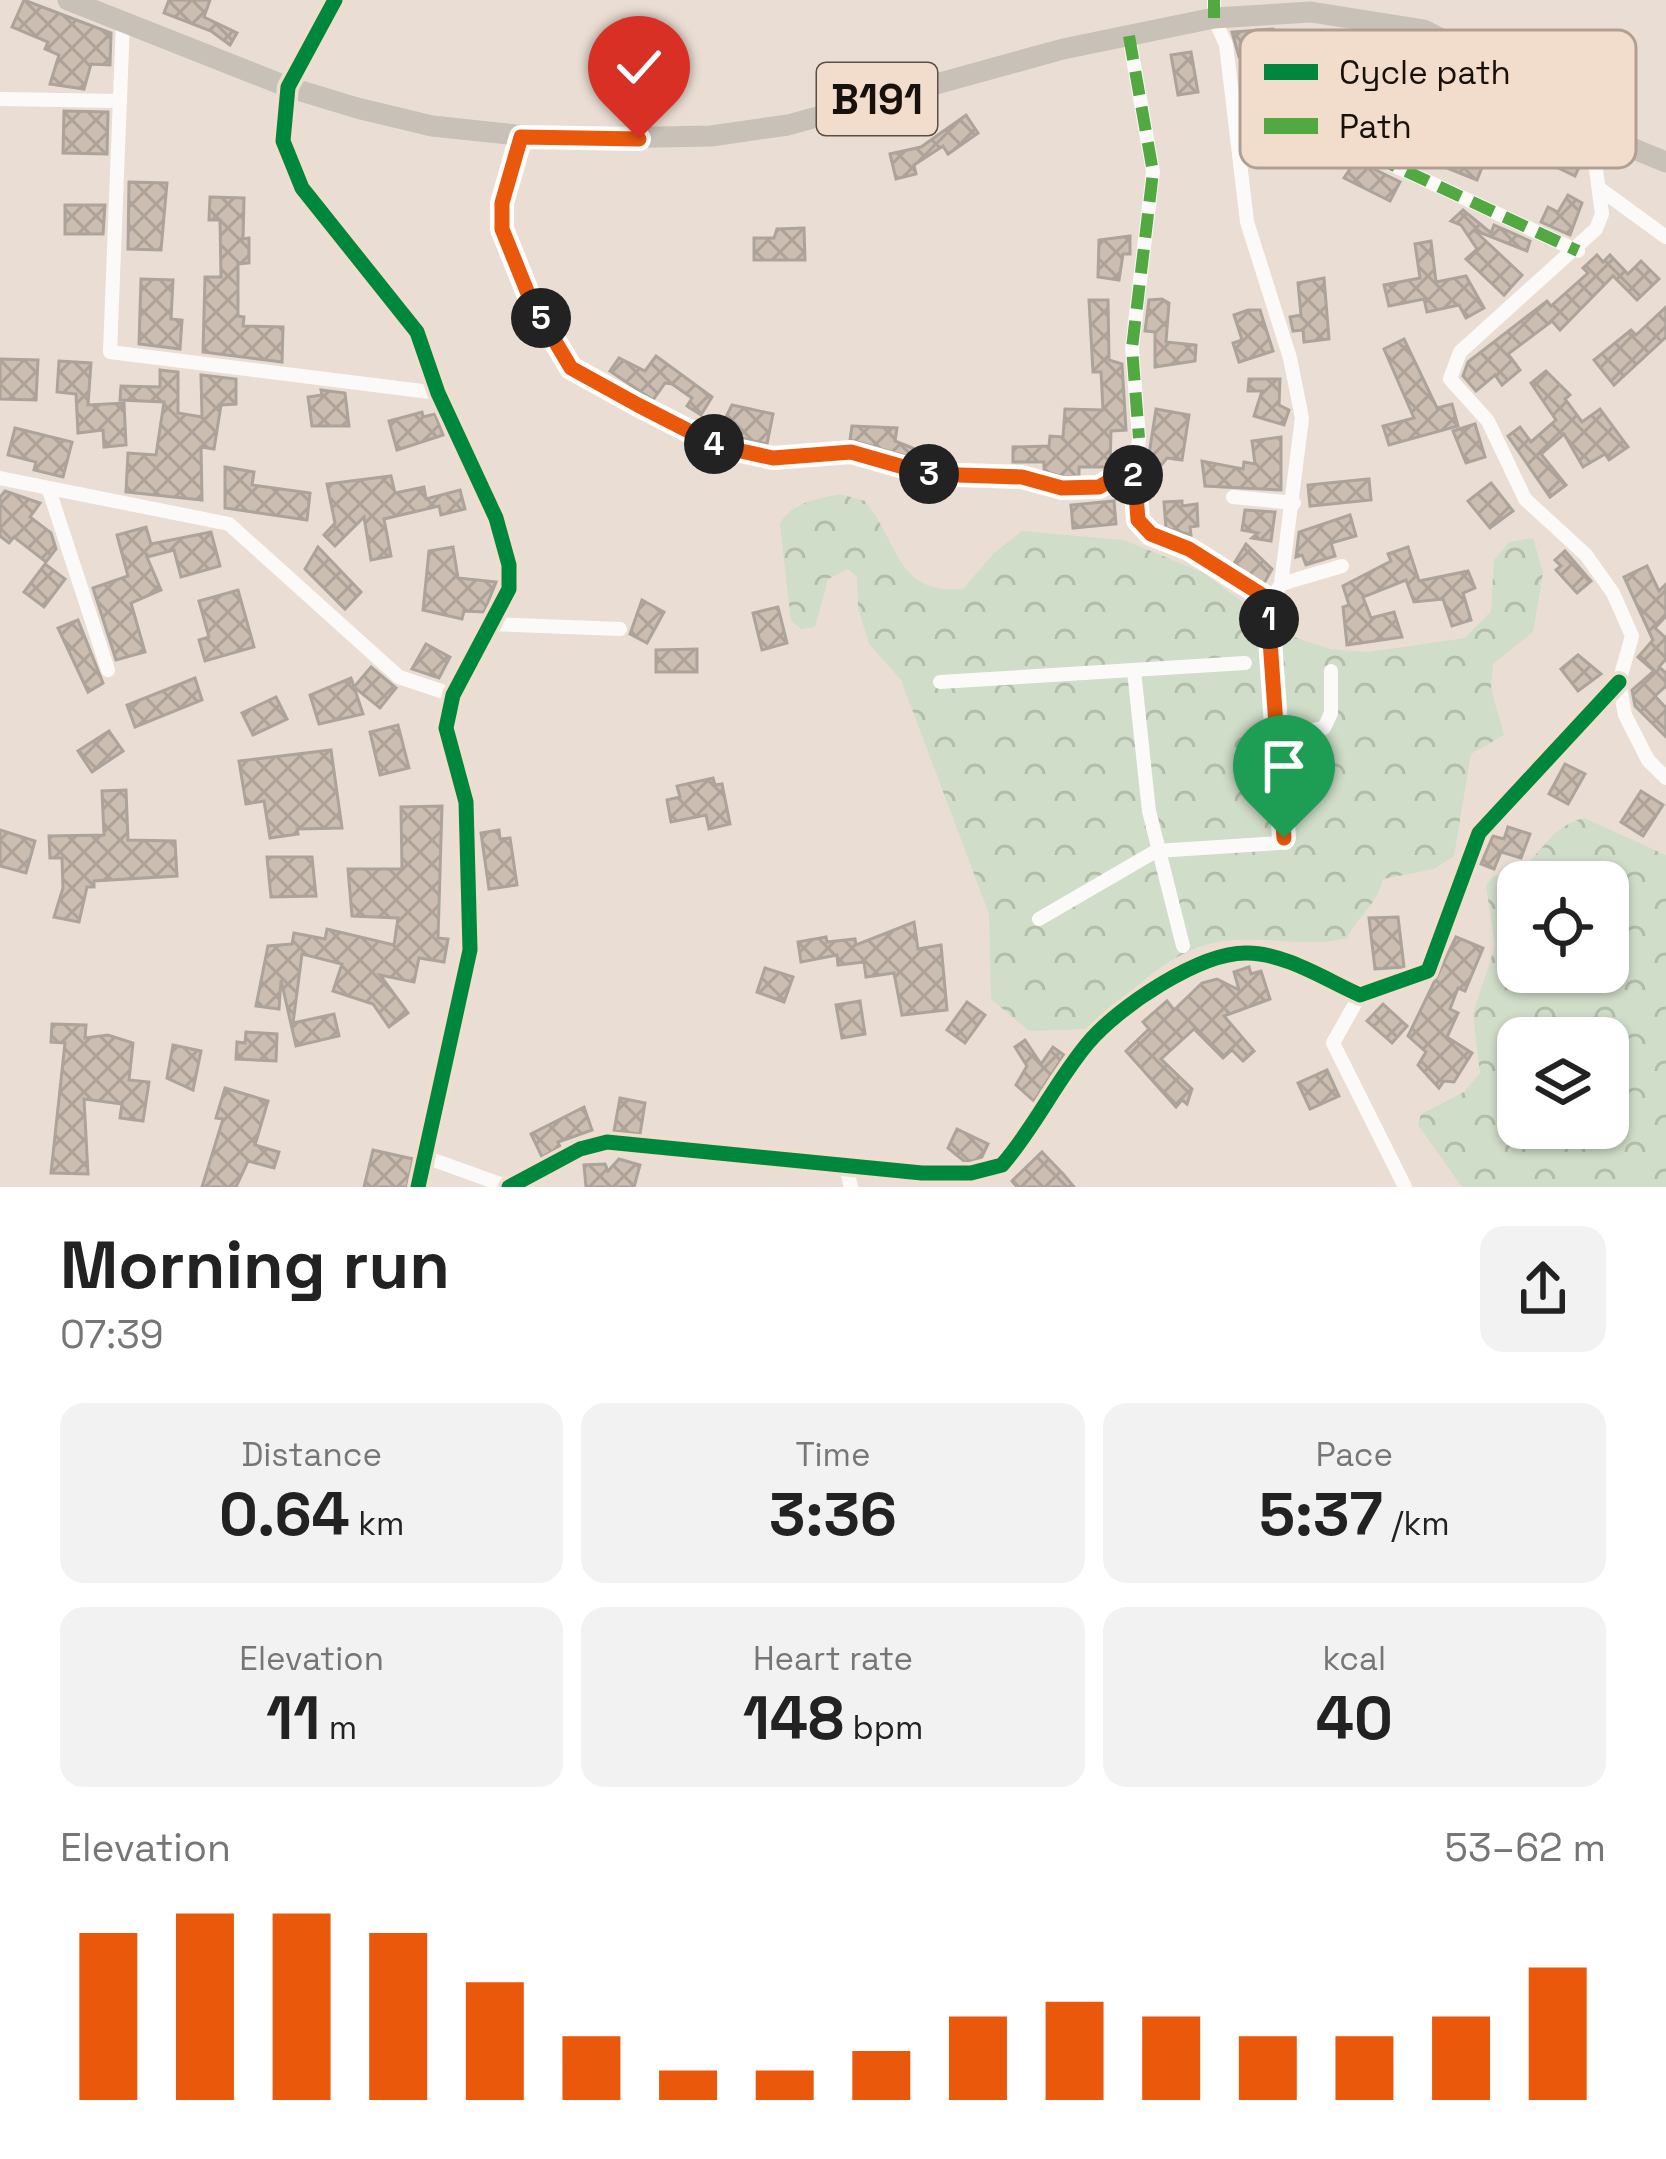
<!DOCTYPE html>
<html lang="en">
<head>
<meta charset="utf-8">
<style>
	:root { --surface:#fff; --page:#f2f2f2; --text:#222; --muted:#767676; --accent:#ea580c }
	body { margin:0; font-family:"Space Grotesk",sans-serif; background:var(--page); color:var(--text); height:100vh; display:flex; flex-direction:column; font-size:45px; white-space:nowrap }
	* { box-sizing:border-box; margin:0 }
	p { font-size:39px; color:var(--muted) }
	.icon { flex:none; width:66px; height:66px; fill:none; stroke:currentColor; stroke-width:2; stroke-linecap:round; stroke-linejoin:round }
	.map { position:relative; height:1187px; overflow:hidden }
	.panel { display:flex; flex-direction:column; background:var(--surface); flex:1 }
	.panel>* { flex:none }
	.controls { position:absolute; left:1497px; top:861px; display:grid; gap:24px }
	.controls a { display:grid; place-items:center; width:132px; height:132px; border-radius:24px; background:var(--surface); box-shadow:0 3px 9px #0004; font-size:60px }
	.pin { position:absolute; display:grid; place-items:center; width:102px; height:102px; color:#fff; margin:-123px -51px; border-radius:50% 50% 50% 0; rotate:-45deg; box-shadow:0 0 12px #0007 }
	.pin .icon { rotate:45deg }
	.km { position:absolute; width:60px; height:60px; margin:-30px; border-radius:50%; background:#222; color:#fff; font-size:33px; line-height:60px; text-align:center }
	.round { display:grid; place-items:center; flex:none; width:126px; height:126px; border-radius:24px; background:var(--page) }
	.summary { display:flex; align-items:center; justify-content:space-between; height:204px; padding:0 60px }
	h1 { font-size:66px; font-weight:700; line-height:90px }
	.metrics { display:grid; grid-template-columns:repeat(3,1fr); gap:18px; height:204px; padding:12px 60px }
	.metrics div { display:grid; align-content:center; border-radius:24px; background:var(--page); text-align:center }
	.metrics b { font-size:60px; font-weight:700 }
	.metrics small { font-size:33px; font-weight:400 }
	.metrics p { font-size:33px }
	.chart { height:336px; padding:24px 60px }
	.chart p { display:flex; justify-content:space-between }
	.chart svg { width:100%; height:216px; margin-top:12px; stroke:var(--accent); stroke-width:6 }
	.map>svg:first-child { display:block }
	.forest { fill:url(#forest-crowns); fill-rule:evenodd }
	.building { fill:url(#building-cross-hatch); stroke:#aca39b; stroke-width:3 }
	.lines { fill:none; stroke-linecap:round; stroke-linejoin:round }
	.street { stroke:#fcfaf9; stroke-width:14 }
	.primary { stroke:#c7c1b8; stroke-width:21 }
	.quiet { stroke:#52a841; stroke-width:12; stroke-dasharray:24 12; stroke-linecap:butt }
	.cycleway-casing { stroke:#f2ddcc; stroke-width:22 }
	.cycleway { stroke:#00873e; stroke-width:15 }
	.route-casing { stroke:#fff; stroke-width:24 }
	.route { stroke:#ea580c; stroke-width:15 }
	.labels { text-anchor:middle; stroke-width:10; stroke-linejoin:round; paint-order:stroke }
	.shield { fill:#f2ddcc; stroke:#594e45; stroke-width:3 }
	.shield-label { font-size:42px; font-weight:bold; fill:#18110b }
	.key { fill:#f2ddcc; stroke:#b1a092; stroke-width:3 }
	.key-label { font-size:33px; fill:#18110b }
</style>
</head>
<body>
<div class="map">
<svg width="1666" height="1187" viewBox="0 0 1666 1187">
	<defs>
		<pattern id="forest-crowns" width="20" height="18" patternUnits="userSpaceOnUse" patternTransform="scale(3)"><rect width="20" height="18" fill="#d0ddc8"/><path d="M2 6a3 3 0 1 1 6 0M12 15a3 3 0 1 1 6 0" fill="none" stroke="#b2bdaa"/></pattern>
		<pattern id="building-cross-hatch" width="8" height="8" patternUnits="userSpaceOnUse" patternTransform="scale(3)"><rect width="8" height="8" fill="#ccbdb1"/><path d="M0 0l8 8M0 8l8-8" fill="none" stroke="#aea197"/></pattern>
	</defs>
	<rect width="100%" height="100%" fill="#eaded4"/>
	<g class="forest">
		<path d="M840 494 865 501C901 546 896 594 963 589L994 553 1022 531 1124 540 1204 573 1285 634 1330 649 1368 652 1465 638 1491 611 1494 560 1509 542 1533 538 1543 573 1533 632 1493 664 1491 688 1504 735 1471 754 1454 856 1434 869 1383 879C1377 905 1359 914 1347 938 1308 948 1272 937 1233 940 1174 943 1131 992 1090 1029L1029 1031 991 999 989 914 901 680 869 644 858 608 857 577 848 569 828 579 815 627 801 629 791 621 780 524C791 502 818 499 840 494Z"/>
		<path d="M1584 818 1666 855V1187H1462L1418 1125 1421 1114 1464 1092 1480 1073 1473 1014 1495 946 1486 886 1493 876C1543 872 1538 830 1584 818ZM1518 882H1608V972H1518ZM1518 1038H1608V1128H1518Z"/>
	</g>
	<g class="building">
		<path d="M24 0 111 33 110 65 91 64 84 89 50 84 59 55 45 49 48 42 12 27Z"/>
		<path d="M169 0H210L204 17 237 33 230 45 211 31 164 13Z"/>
		<path d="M1273 29 1274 54 1239 57 1232 32Z"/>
		<path d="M1191 52 1198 92 1178 95 1171 55Z"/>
		<path d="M64 111 108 112 107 154 63 153Z"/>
		<path d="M966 115 978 133 948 154 943 146 914 165 916 174 896 179 890 154 921 147Z"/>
		<path d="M1521 116 1581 146 1583 158 1575 176 1550 164 1556 150 1515 127Z"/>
		<path d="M1384 124 1482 167 1477 180 1410 153 1408 158 1375 141Z"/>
		<path d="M1356 160 1400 182 1390 201 1344 178Z"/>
		<path d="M129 182 167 183 161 250 128 249Z"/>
		<path d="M1568 195 1582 203 1570 235 1541 222 1548 207 1558 212Z"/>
		<path d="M210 197 244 198 243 239 249 238V263L238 264V316L244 317 243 326 283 327 282 362 203 352 205 277H221L220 220H209Z"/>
		<path d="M65 205H105L103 234H65Z"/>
		<path d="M1463 210 1491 233 1494 225 1530 241 1527 251 1474 230 1522 275 1504 295 1466 259 1477 249 1461 225 1451 221Z"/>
		<path d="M804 228 805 260H754V238H774L777 229Z"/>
		<path d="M1130 236V254H1123L1119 280 1098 277 1099 240Z"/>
		<path d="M1431 241 1436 282 1466 276 1484 308 1466 318 1459 305 1427 312 1424 299 1389 306 1384 285 1420 278 1415 244Z"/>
		<path d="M1597 255 1603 262 1610 255 1628 274 1641 261 1659 279 1637 300 1613 276 1560 330 1552 321 1508 354 1520 370 1502 385 1495 375 1476 391 1463 376 1468 362 1547 301 1551 306 1588 273 1583 268Z"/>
		<path d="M1324 278 1329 339 1304 342 1303 330 1293 331 1290 317 1301 315 1298 283Z"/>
		<path d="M141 279 173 280 171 319 182 320 180 349 139 344Z"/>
		<path d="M1162 299 1169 303 1166 342 1196 345 1195 361 1155 367V332L1145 331 1149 300Z"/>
		<path d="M1089 300H1108L1109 360 1122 364 1126 430 1111 431 1110 467H1079V476L1063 477 1044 471V462H1013V447L1049 446 1050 436 1063 437 1065 409 1103 410 1101 372H1093Z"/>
		<path d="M1666 307V337L1614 385 1594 360 1631 330 1636 335Z"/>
		<path d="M1248 310H1260L1273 351 1239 362 1233 343 1242 340 1234 315Z"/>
		<path d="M1404 339 1437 408 1452 404 1458 426 1389 445 1383 426 1414 418 1384 349Z"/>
		<path d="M656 356 712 397 701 415 687 406 692 398 672 384 665 383 653 400 610 371 619 358 645 371Z"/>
		<path d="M0 359 38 360 36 400 0 399Z"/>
		<path d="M59 361 91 363 88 405 124 403 126 445 104 447 103 430 78 433 76 394 57 392Z"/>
		<path d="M160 370 178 372V413L202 417 201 375 236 379V404L221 405 214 449 201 447 202 500 126 492 128 453 156 455 164 402 120 400 121 386 160 387Z"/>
		<path d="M1546 371 1570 395 1565 399 1582 422 1600 409 1628 447 1609 460 1605 454 1583 467 1564 434 1541 454 1566 485 1550 497 1508 436 1520 427 1531 442 1556 420 1531 383Z"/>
		<path d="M1249 379H1280L1279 405 1289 410 1284 425 1254 416 1262 391H1248Z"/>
		<path d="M321 390 345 393 349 426H312L308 397 322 395Z"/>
		<path d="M732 405 773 414 767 444 718 433Z"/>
		<path d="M1156 409 1189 415 1182 460 1167 458 1154 474 1147 468Z"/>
		<path d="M422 412 423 417 435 414 443 435 397 450 389 421Z"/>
		<path d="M1475 424 1485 457 1466 463 1453 431Z"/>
		<path d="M852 426 897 428 895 441 930 455 927 462 850 440Z"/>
		<path d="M15 428 72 442 63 477 34 470 36 462 8 455Z"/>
		<path d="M1281 437V490L1205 486 1202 461 1243 469 1244 462 1255 464 1252 441Z"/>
		<path d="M225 467 254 472 252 485 310 493 307 520 225 508Z"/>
		<path d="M391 476 395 493 424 487 426 499 460 490 465 509 441 515 439 506 384 519 391 556 371 560 364 517 335 546 324 535 335 523 327 484Z"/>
		<path d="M1369 479 1371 500 1310 506 1308 485Z"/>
		<path d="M1491 483 1513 511 1490 528 1468 501Z"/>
		<path d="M5 491 40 503 30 517 51 533 56 549 46 562 14 537 9 543 0 536V497Z"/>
		<path d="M1114 501 1116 524 1073 528 1071 505Z"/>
		<path d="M1182 501V506L1197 504 1198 526 1190 527 1191 535 1166 528 1164 502Z"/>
		<path d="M1245 510 1275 512 1271 541 1252 538 1258 533 1242 530Z"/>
		<path d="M1350 515 1356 536 1331 543 1335 556 1306 565 1302 555 1296 557 1299 532Z"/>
		<path d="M146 527 151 544 211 532 220 566 181 577 174 550 147 557 161 590 131 603 145 652 116 660 93 588 128 576 117 535Z"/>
		<path d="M1246 544 1272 569 1263 585 1233 565Z"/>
		<path d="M318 547 361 592 345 609 305 569Z"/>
		<path d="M453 547 458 578 496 582 484 612 464 611 462 619 423 610 429 551Z"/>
		<path d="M1408 547 1419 581 1468 571 1475 588 1463 593 1471 620 1452 626 1443 599 1414 602 1406 580 1363 597 1371 618 1394 612 1402 637 1347 645 1343 607 1349 605 1343 586 1391 561 1388 554Z"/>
		<path d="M1565 551 1591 581 1577 593 1556 570 1561 566 1555 560Z"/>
		<path d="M45 564 65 579 44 607 24 592Z"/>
		<path d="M1647 566 1659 591 1666 584V616L1655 628 1666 638V659L1659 667 1666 673V686L1655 696 1666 708V737L1635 706 1632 690 1654 671 1638 657 1653 640 1624 577Z"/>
		<path d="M238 590 254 647 205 661 199 640 209 637 199 601Z"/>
		<path d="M642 600 664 612 647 643 630 634Z"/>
		<path d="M778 607 787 643 762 650 753 613Z"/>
		<path d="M78 620 103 683 88 692 58 628Z"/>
		<path d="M426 644 450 657 439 678 412 669Z"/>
		<path d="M697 649V672H656V650Z"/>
		<path d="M1578 655 1601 674 1578 691 1561 669Z"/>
		<path d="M371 667 396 688 380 708 354 687Z"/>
		<path d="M195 678 202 700 135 727 127 705Z"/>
		<path d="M351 678 363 714 319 724 310 695Z"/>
		<path d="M276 697 287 719 253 735 242 713Z"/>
		<path d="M398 725 409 768 380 775 370 732Z"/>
		<path d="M109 731 123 751 92 772 78 751Z"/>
		<path d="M331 750 342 828 297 829 298 834 270 838 264 801 246 804 239 761Z"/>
		<path d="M1565 764 1585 774 1568 804 1549 794Z"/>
		<path d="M713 778 715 785 722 784 730 824 709 829 706 815 671 822 667 800 680 797 677 786Z"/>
		<path d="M126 790 128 840 175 841 177 876 94 881V887H87L79 922 54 917 63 888 62 858H50L49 836 104 835 102 791Z"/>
		<path d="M1641 791 1663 805 1643 836 1621 822Z"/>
		<path d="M442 806 438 938 448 939 444 962 419 958 414 982 380 975 408 1013 389 1027 373 1004 333 991 342 964 302 954 293 1023 334 1014 339 1036 296 1046 281 980 279 1009 256 1006 268 946 292 944 294 933 325 939 327 929 394 945 398 918 352 916 348 869H402L401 807Z"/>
		<path d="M1508 827 1530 834 1521 858 1501 852 1494 869 1481 864 1493 836 1504 839Z"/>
		<path d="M0 830 35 841 26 873 0 866Z"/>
		<path d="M499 830 500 839 510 838 517 885 489 889 481 833Z"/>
		<path d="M267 857H312L316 896 271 897Z"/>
		<path d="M1398 917 1404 967 1375 969 1369 918Z"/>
		<path d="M914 922 918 949 941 945 947 1010 902 1015 894 973 866 977 864 962 838 965 837 955 801 962 798 942 826 937 827 942 855 939 856 945Z"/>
		<path d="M1456 937 1483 948 1465 991 1458 988 1450 1009 1458 1013 1447 1037 1472 1053 1454 1082 1444 1081 1439 1088 1418 1065 1426 1052 1408 1036Z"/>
		<path d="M1249 967 1251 974 1261 971 1270 999 1224 1016 1254 1051 1243 1061 1232 1050 1223 1058 1194 1029 1161 1059 1192 1089 1187 1104 1182 1100 1176 1107 1126 1051 1149 1029 1143 1022 1167 1001 1174 1010 1202 983 1217 979 1239 990 1234 972Z"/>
		<path d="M765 968 793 977 784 1002 757 992Z"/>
		<path d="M860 1001 865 1034 842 1038 836 1005Z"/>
		<path d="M967 1002 985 1015 965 1043 947 1030Z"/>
		<path d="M1383 1004 1407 1026 1392 1043 1367 1021Z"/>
		<path d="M52 1024 86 1025 85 1038 108 1035 133 1043 129 1080 149 1082 143 1121 120 1118 122 1104 84 1099 88 1174 51 1173 65 1043 51 1042Z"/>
		<path d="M246 1032 277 1034 276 1061 236 1059 237 1042 245 1043Z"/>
		<path d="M1025 1040 1041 1064 1053 1047 1064 1055 1034 1101 1016 1085 1027 1066 1015 1047Z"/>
		<path d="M173 1045 201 1051 193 1090 167 1078Z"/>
		<path d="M1327 1070 1339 1096 1310 1109 1298 1083Z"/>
		<path d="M225 1088 268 1101 255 1145 279 1152 274 1168 248 1161 236 1187H202L223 1119 216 1118Z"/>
		<path d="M620 1098 645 1103 640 1134 614 1131Z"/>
		<path d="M584 1107 592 1130 558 1142 560 1147 542 1157 531 1134Z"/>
		<path d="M957 1129 988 1144 981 1159 965 1162 948 1148Z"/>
		<path d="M373 1150 413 1159 407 1187H364Z"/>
		<path d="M1042 1152 1064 1175 1074 1187H1017L1012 1181Z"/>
		<path d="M619 1159 640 1165 634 1187H586L584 1165 605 1164 608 1171Z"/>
	</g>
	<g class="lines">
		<g class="street">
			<path d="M335 0 288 87 283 141 302 188 417 332 438 393 496 518 509 565V589L453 695 446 728 466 802 470 950 418 1187"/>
			<path d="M1214 0V18L1226 45 1247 222 1290 358 1302 418 1281 584"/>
			<path d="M123 22 110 352 438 393"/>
			<path d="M1129 36 1153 172 1132 348 1139 438 1133 491 1138 519 1151 534 1189 549 1260 597H1273L1281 584 1342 566"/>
			<path d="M0 99 120 101"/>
			<path d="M1591 133 1602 214 1596 229 1460 352 1450 379 1488 421 1525 499 1586 555 1613 593 1632 636 1619 682 1625 715 1648 760 1666 778"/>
			<path d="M521 137 502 203V229L531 301 571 368 638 405 718 446 773 457 851 451 928 474 1022 477 1062 488 1099 487 1134 467"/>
			<path d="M1341 141 1578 251"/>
			<path d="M1600 189 1666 237"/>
			<path d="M0 478 229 524 399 677 453 695"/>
			<path d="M49 490 108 670"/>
			<path d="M1233 497 1294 503"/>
			<path d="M488 624 620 629"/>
			<path d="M1134 671 1149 811 1183 946"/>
			<path d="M940 682 1245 663"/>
			<path d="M1278 736 1324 728 1331 713V671"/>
			<path d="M1039 919 1156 851 1279 843 1284 838 1267 598"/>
			<path d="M1360 995 1333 1043 1405 1187"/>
			<path d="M425 1157 509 1187"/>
			<path d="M846 1167 851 1187"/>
			<path d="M509 1187 580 1149 607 1142 922 1173H971L1002 1165C1035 1127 1056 1081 1088 1043 1118 1007 1200 952 1247 953 1285 953 1326 980 1360 995L1428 971 1479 833 1619 682"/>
		</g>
		<path class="primary" d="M68 0 288 87 357 108 432 126 554 139 711 136 788 125 1063 49 1214 18 1311 12 1424 30 1477 57 1576 125 1666 162"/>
		<g class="quiet">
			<path d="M1214 18V0"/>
			<path d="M1129 36 1153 172 1132 348 1139 438"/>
			<path d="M1341 141 1578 251"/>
		</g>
		<defs>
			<g id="cycleway">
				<path d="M335 0 288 87 283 141 302 188 417 332 438 393 496 518 509 565V589L453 695 446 728 466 802 470 950 418 1187"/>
				<path d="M509 1187 580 1149 607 1142 922 1173H971L1002 1165C1035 1127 1056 1081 1088 1043 1118 1007 1200 952 1247 953 1285 953 1326 980 1360 995L1428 971 1479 833 1619 682"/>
			</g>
		</defs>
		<use href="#cycleway" class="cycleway-casing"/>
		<use href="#cycleway" class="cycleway"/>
	</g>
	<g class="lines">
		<defs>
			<path id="route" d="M639 139 521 137 502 203V229L531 301 571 368 638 405 718 446 773 458 851 452 928 474 1022 477 1062 488 1099 487 1134 467 1138 520 1151 534 1189 549 1267 598 1284 838"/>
		</defs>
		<use href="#route" class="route-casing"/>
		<use href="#route" class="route"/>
	</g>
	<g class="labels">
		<rect class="shield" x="817" y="63" width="120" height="72" rx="9"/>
		<g class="shield-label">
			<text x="877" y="114">B191</text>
		</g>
	</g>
	<rect x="1240" y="30" width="396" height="138" rx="18" class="key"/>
	<rect x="1264" y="64" width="54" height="16" fill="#00873e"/>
	<rect x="1264" y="118" width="54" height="16" fill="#52a841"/>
	<g class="key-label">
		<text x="1339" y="84">Cycle path</text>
		<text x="1339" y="138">Path</text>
	</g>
</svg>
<div class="controls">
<a><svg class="icon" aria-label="locate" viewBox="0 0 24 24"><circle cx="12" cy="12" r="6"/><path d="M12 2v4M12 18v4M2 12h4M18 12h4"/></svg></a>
<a><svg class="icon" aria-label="layers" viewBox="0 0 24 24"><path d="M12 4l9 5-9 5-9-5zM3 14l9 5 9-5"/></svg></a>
</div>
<div class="pin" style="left:1284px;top:838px;background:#1e9e55"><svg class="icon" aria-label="arrive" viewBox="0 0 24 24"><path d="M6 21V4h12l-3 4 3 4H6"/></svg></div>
<div class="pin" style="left:639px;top:139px;background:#d93025"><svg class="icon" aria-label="check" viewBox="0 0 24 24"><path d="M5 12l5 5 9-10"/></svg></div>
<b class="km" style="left:1269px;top:619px">1</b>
<b class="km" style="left:1133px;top:475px">2</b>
<b class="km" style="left:929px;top:474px">3</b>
<b class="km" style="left:714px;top:444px">4</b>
<b class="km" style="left:541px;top:318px">5</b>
</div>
<section class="panel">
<div class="summary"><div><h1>Morning run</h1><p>07:39</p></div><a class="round"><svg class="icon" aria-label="share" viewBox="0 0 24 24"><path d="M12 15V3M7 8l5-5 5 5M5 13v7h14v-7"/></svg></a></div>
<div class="metrics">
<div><p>Distance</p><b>0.64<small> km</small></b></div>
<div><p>Time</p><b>3:36</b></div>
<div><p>Pace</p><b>5:37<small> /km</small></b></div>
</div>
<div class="metrics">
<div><p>Elevation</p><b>11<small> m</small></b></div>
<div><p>Heart rate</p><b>148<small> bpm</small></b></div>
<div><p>kcal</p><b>40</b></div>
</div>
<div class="chart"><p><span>Elevation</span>53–62 m</p>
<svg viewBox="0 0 160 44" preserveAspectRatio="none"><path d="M5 44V10M15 44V6M25 44V6M35 44V10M45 44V20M55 44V31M65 44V38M75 44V38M85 44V34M95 44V27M105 44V24M115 44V27M125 44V31M135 44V31M145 44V27M155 44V17"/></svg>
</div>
</section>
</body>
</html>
